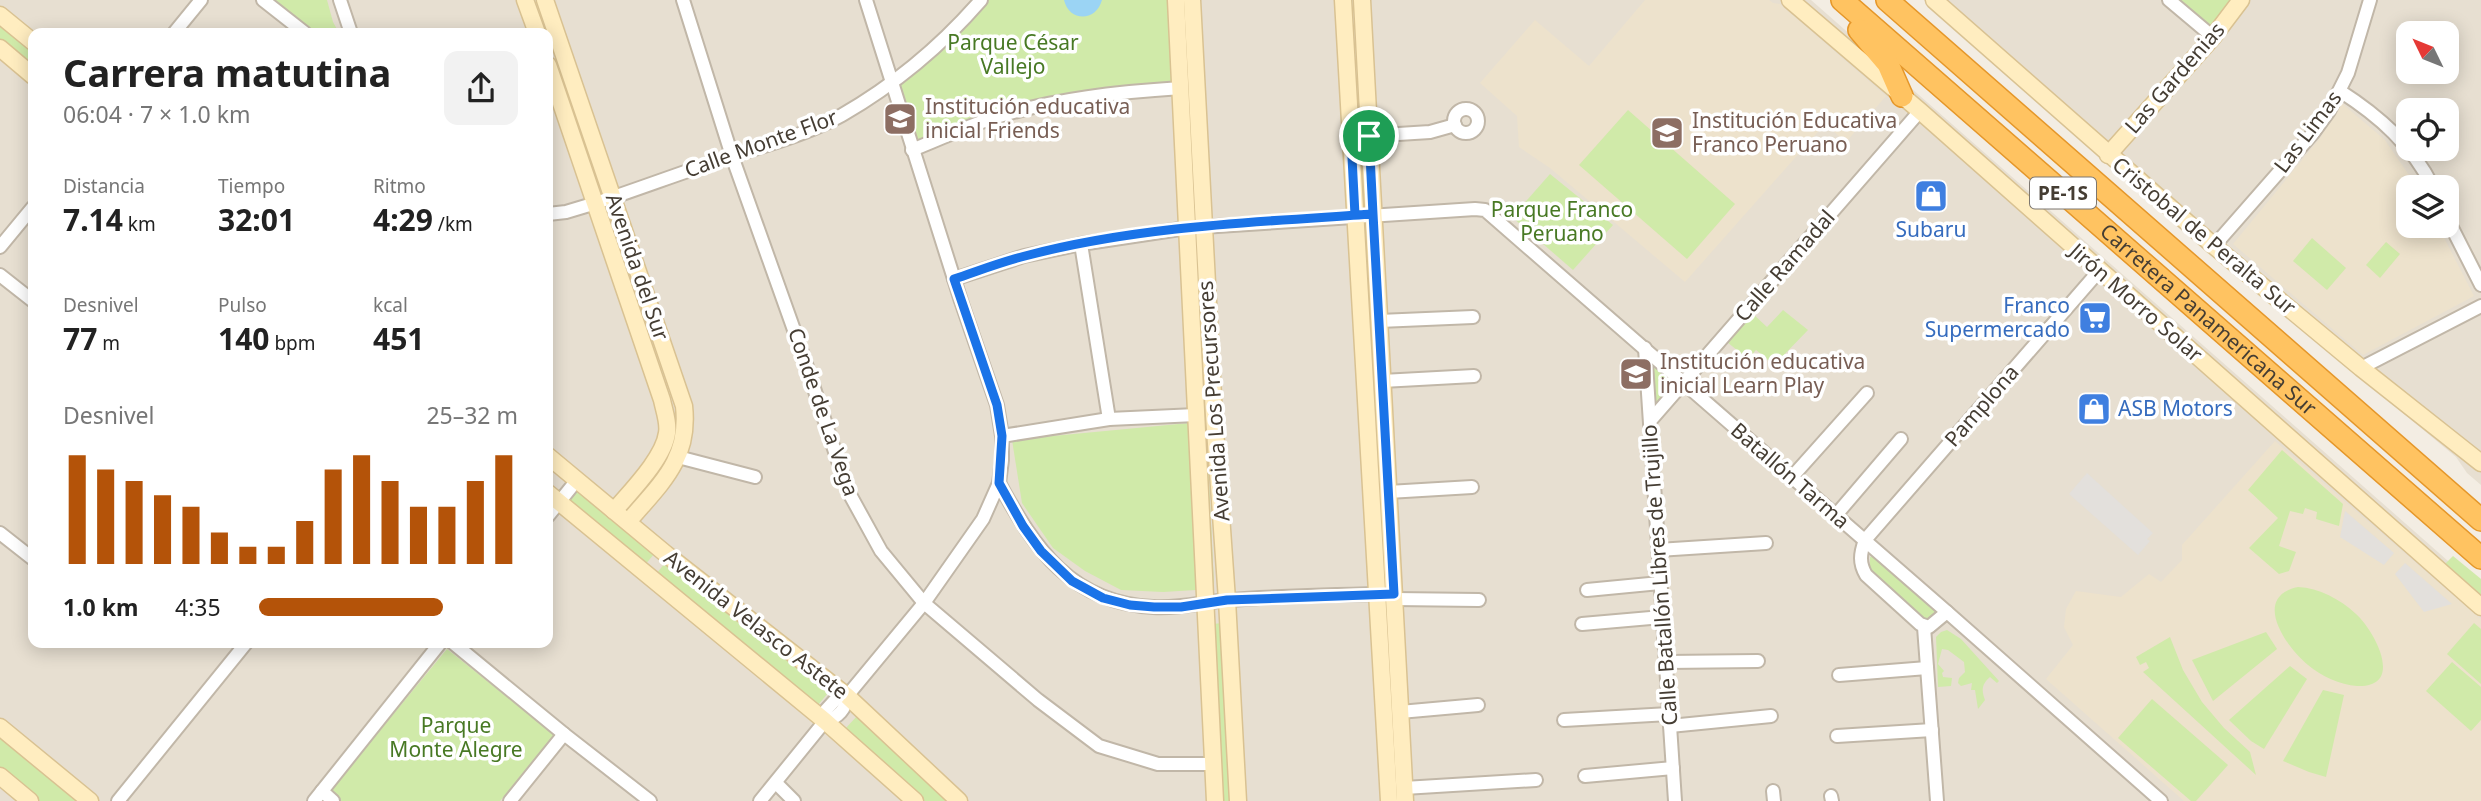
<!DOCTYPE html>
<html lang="es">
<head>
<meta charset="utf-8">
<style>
	:root { --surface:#fff; --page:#f2f2f2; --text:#222; --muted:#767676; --accent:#b45309 }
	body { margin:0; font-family:"Noto Sans",sans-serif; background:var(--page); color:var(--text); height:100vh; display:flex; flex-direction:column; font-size:26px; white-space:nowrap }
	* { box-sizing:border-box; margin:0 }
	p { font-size:23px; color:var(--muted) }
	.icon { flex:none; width:38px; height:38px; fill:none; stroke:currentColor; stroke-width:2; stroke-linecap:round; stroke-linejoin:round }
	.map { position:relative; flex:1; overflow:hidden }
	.sheet { position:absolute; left:28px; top:28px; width:525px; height:620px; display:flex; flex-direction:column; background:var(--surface); border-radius:14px; box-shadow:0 4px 18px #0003 }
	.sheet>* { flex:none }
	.needle { width:46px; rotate:313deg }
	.controls { position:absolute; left:2396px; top:21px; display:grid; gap:14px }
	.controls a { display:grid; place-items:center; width:63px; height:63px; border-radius:14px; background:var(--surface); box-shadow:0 4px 18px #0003; font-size:35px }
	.pin { position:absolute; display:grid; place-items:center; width:60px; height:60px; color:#fff; margin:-30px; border:4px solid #fff; border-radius:50%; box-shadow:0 2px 7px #0007 }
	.round { display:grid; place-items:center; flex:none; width:74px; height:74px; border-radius:14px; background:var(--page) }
	.head { display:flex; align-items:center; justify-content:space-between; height:119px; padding:0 35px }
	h1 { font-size:38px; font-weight:700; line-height:52px }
	.metrics { display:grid; grid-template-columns:repeat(3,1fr); gap:10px; height:119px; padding:7px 35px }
	.metrics div { display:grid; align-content:center }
	.metrics b { font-size:30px; font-weight:700 }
	.metrics small { font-size:19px; font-weight:400 }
	.metrics p { font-size:19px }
	.chart { height:196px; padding:14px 35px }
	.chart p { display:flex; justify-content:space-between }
	.chart svg { width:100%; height:126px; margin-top:7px; stroke:var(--accent); stroke-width:6 }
	ul { padding:0 35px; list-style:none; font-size:23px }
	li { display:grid; grid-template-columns:112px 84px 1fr; align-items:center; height:52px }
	li i { height:18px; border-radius:9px; background:var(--accent) }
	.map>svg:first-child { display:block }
	.residential { fill:#e7dfd1; fill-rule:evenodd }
	.education { fill:#ede2cc }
	.green { fill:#d0eaa9 }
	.parking { fill:#e3e0dc }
	.water { fill:#9bd4f4 }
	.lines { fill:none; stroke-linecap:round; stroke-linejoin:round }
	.street-casing { stroke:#c1b7a8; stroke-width:16 }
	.secondary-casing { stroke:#d9c292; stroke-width:19 }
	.highway-casing { stroke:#e5972a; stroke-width:24 }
	.street { stroke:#fff; stroke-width:12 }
	.secondary { stroke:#ffedc0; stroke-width:16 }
	.highway { stroke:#ffc361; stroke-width:21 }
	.route-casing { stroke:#fff; stroke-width:14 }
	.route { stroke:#1a73e8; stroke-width:9 }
	.labels { text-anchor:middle; stroke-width:7; stroke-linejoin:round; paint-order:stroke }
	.shield { fill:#fff; stroke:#7d7770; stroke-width:2 }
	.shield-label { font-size:19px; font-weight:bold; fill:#453d33 }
	.park-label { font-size:21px; fill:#487924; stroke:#fff }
	.street-label { font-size:21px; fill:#453d33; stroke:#fff }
	.education-label { font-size:21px; fill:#785e54; stroke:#fff; text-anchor:start }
	.shop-label { font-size:21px; fill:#366cbe; stroke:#fff }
</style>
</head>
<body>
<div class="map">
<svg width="2481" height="801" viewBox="0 0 2481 801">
	<rect width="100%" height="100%" fill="#f3ede3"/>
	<g class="residential">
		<path d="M0 0H1811L2481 590V801H0ZM33 33H548V642H33Z"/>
		<path d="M1924 0H2481V485L2467 473 2456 457 2298 326ZM2408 33H2446V72H2408ZM2408 110H2446V149H2408ZM2408 187H2446V226H2408Z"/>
	</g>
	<g class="education">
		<path d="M1645 0H1769L1773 3 1780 4 1886 96 1846 142 1825 124 1685 282 1550 168 1519 147 1517 116 1480 83 1535 20 1589 66Z"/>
		<path d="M2339 101 2385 140 2417 187H2408V226H2438L2474 296 2363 355 2233 244 2321 137Z"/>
		<path d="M2275 441 2481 619V801H2184L2046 679 2073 645 2064 627 2066 609 2076 591 2121 597 2149 574 2161 582 2182 560V545Z"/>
	</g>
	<g class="green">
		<path d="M268 0H327L333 22 339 33H309Z"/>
		<path d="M987 0H1172L1176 83 1067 97 915 141 897 85 975 16Z"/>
		<path d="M2177 0H2233L2211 29Z"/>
		<path d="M0 26 33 53V67L0 40Z"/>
		<path d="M1628 110 1735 204 1687 259 1579 165Z"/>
		<path d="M1550 174 1613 225 1573 270 1512 217Z"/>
		<path d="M2312 238 2346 268 2327 290 2293 261Z"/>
		<path d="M2386 242 2400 254 2380 278 2366 265Z"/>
		<path d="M1783 310 1808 330 1774 365 1756 350 1748 359 1727 342 1753 314 1767 327Z"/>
		<path d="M1650 362 1674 384 1654 406Z"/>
		<path d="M1202 419H1206L1214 584H1209Z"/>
		<path d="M1189 423 1196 590 1163 592 1121 590 1085 571 1053 548 1022 503 1012 440Z"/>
		<path d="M2282 450 2343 504 2339 526 2316 519 2317 512 2305 508 2303 514 2290 511 2279 546 2296 552 2289 571 2279 574 2249 548 2278 518 2248 490Z"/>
		<path d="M576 486 655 553 644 566 565 499Z"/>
		<path d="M1876 556 1936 609 1934 616 1927 620 1921 618 1873 574 1870 569V557Z"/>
		<path d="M2453 556 2481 579V598L2444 565Z"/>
		<path d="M666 562 828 693 818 705 656 574Z"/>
		<path d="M2298 587C2319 588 2340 599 2356 614 2374 630 2406 688 2357 686 2340 685 2321 676 2308 665 2286 647 2251 597 2298 587Z"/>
		<path d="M1222 623 1230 801H1220L1213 624Z"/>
		<path d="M2474 623 2481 629V684L2447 654Z"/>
		<path d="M1947 630 1961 639 1999 681 1997 683 1990 677C1982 684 1981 689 1985 700L1978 709 1975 690H1971L1972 683 1961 686 1958 683 1959 678 1965 672 1964 662 1948 650 1942 649 1938 664 1944 671 1942 673 1943 677 1952 678 1951 686 1938 687 1936 637 1941 632Z"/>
		<path d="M2266 632 2277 649 2213 701 2192 660Z"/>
		<path d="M2170 637 2183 670 2202 702 2224 728 2250 752 2256 775 2143 672 2149 668 2146 662 2140 665 2136 657Z"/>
		<path d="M447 649 555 735 500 801H341L330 791Z"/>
		<path d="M2452 662 2481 687V720L2471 731 2426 691Z"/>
		<path d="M2290 666 2307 679 2264 749 2251 741 2229 720Z"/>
		<path d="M2323 690 2344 695 2326 777 2309 772 2283 761Z"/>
		<path d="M2152 699 2228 765 2196 801H2191L2118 738Z"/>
		<path d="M857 716 951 801H925L846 728Z"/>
		<path d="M0 737 78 801H40L0 768Z"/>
	</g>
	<g class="parking">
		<path d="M2087 473 2153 533 2147 539 2150 541 2138 555 2069 494Z"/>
		<path d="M2345 511 2394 553 2384 565 2340 537Z"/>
		<path d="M2405 563 2452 604 2424 612 2395 574Z"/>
	</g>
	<path class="water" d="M1064 0H1102C1096 22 1069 22 1064 0Z"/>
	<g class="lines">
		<defs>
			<g id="street">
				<path d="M263 0 305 33"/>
				<path d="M340 0 351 33"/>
				<path d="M683 0 732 156 804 358 848 491 881 551 924 603 1038 700 1099 746 1158 764H1214"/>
				<path d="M2169 0 2213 37"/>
				<path d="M174 33 201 0"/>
				<path d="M2340 91C2379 116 2412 145 2433 187"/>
				<circle cx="1466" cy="121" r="12"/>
				<path d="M1351 137 1430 132 1455 125"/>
				<path d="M912 150C939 139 966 127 993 118 1053 99 1118 92 1181 88"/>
				<path d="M548 214 566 212 596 203C641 188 686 171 732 156 769 144 808 134 842 115 894 85 942 45 981 0"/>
				<path d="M2446 216 2481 285"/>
				<path d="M1081 244 1109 419"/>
				<path d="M2214 246 2313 133 2329 111 2348 73 2370 0"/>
				<path d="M0 247 33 207"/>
				<path d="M0 275 33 301"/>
				<path d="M954 279 1024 256 1081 244 1187 228 1475 209 1485 210 1947 612 2161 801"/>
				<path d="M1379 321 1473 317"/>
				<path d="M1645 348 1675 801"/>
				<path d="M2361 368 2481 306"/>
				<path d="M1382 381 1474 376"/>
				<path d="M1650 421 1920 111"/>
				<path d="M1002 436 1109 419 1196 415"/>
				<path d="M678 457 755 477"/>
				<path d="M1792 477 1867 393"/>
				<path d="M999 483C1035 549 1071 603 1153 607 1179 609 1203 602 1228 600 1280 596 1332 595 1384 594"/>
				<path d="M1388 492 1472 487"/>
				<path d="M1836 515 1901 439"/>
				<path d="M548 516 577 480"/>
				<path d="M0 533 33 559"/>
				<path d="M1658 550 1766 543"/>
				<path d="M1587 590 1660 583"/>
				<path d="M1394 599 1479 600"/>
				<path d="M1947 612 1929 627 1920 624 1866 575C1859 563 1860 554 1865 540L2099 271"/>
				<path d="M1582 624 1662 617"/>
				<path d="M1924 627 1937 801"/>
				<path d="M452 642 564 734 650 801"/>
				<path d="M1666 662 1758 661"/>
				<path d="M1839 675 1927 668"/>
				<path d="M1400 712 1478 705"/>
				<path d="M1564 720 1669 714"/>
				<path d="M825 721 826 710 837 698 847 696"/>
				<path d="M1670 726 1771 716"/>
				<path d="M1837 736 1932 730"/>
				<path d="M1585 776 1673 768"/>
				<path d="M776 783 794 801"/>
				<path d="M1404 788 1536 780"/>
				<path d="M322 791 333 801"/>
				<path d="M1773 791 1774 801"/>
				<path d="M1831 796 1832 801"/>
				<path d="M118 801 247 642"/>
				<path d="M314 801 441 642"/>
				<path d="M510 801 564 734"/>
				<path d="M760 801 825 721C838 718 846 709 847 696L924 603 983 519 999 483 1002 460V436L997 405 961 301 866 0"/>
			</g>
			<g id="secondary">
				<path d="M525 0 537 33"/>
				<path d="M545 0 684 406C690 460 660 484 628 522"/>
				<path d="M1176 0 1215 801"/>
				<path d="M1192 0 1214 415 1227 600 1238 801"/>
				<path d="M1343 0 1389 801"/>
				<path d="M1362 0 1405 801"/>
				<path d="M1790 0 1920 111 2481 607"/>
				<path d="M1934 0 2214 246 2361 368 2481 463"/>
				<path d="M0 15 33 42"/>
				<path d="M0 48 33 76"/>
				<path d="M548 65 662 400C664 410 669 423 667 433 664 458 630 492 614 511"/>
				<path d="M2108 155 2213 37 2241 0"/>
				<path d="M548 456 666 554 847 696 959 801"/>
				<path d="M548 493 825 721 915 801"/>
				<path d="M0 727 90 801"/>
				<path d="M0 776 30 801"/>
			</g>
			<g id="highway">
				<path id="s1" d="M1842 0 2481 558"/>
				<path d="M1887 0 2481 520"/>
				<path d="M1859 30 1888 64 1902 96"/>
			</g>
		</defs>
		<use href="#street" class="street-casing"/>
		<use href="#secondary" class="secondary-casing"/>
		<use href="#highway" class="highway-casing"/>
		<use href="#street" class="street"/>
		<use href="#secondary" class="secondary"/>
		<use href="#highway" class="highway"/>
	</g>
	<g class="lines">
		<defs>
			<path id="route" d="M1369 136 1373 214C1257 222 1138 226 1025 256 1001 262 978 271 954 279L997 405 1002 436 999 483 1023 526 1041 551 1072 581 1103 598 1130 605 1154 607H1181L1227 600 1394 594 1373 214 1355 215 1351 138 1369 136"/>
		</defs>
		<use href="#route" class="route-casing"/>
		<use href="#route" class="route"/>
	</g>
	<defs>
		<symbol id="school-square" viewBox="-11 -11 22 22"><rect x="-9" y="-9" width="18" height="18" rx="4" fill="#8d6e63" stroke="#fff"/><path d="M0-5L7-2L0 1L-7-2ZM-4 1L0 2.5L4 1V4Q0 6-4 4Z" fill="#fff"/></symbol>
		<symbol id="shop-square" viewBox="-11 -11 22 22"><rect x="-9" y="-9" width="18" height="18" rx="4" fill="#3f7fe0" stroke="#fff"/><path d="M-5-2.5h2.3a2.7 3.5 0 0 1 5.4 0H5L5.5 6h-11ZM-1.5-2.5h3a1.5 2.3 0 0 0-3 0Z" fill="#fff"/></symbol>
		<symbol id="supermarket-square" viewBox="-11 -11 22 22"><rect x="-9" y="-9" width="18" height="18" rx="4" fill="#3f7fe0" stroke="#fff"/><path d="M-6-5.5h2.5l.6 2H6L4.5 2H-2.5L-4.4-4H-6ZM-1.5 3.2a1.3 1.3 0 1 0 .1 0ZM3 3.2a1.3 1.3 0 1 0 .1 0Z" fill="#fff"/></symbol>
	</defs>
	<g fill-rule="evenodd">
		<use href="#school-square" x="881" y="100" width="38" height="38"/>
		<use href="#school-square" x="1648" y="114" width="38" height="38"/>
		<use href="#shop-square" x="1912" y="177" width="38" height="38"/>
		<use href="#supermarket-square" x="2076" y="299" width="38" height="38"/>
		<use href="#school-square" x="1617" y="355" width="38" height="38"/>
		<use href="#shop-square" x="2075" y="390" width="38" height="38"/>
	</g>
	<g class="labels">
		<rect class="shield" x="2030" y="177.5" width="66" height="31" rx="5"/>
		<g class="shield-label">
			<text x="2063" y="200">PE-1S</text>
		</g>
		<g class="park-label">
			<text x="1013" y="50">Parque César<tspan x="1013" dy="24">Vallejo</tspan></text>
			<text x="1562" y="217">Parque Franco<tspan x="1562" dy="24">Peruano</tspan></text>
			<text x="456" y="733">Parque<tspan x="456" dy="24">Monte Alegre</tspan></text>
		</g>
		<g class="street-label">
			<text transform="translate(2175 78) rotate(-49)" y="7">Las Gardenias</text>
			<text transform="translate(2308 132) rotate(-53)" y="7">Las Limas</text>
			<text transform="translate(761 144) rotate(-20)" y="7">Calle Monte Flor</text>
			<text transform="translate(2204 236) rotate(40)" y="7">Cristobal de Peralta Sur</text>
			<text transform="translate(1785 266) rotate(-49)" y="7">Calle Ramadal</text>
			<text transform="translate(637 267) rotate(71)" y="7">Avenida del Sur</text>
			<text transform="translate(2136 303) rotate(41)" y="7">Jirón Morro Solar</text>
			<text dy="7" stroke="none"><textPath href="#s1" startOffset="486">Carretera Panamericana Sur</textPath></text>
			<text transform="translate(1214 401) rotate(-94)" y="7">Avenida Los Precursores</text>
			<text transform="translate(1982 406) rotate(-49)" y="7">Pamplona</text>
			<text transform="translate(823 412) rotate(71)" y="7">Conde de La Vega</text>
			<text transform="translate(1790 476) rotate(41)" y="7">Batallón Tarma</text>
			<text transform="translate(1660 575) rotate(-94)" y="7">Calle Batallón Libres de Trujillo</text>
			<text transform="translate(756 625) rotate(38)" y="7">Avenida Velasco Astete</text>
		</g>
		<g class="education-label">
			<text x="925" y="114">Institución educativa<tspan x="925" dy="24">inicial Friends</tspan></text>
			<text x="1692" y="128">Institución Educativa<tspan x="1692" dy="24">Franco Peruano</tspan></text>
			<text x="1660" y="369">Institución educativa<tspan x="1660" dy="24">inicial Learn Play</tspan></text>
		</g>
		<g class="shop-label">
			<text x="1931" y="237">Subaru</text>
			<text x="2070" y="313" text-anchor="end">Franco<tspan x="2070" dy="24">Supermercado</tspan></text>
			<text x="2118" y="416" text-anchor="start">ASB Motors</text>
		</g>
	</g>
</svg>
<div class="controls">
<a><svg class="needle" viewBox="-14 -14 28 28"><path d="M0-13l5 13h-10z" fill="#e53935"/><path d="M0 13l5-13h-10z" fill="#767676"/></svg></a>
<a><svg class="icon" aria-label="locate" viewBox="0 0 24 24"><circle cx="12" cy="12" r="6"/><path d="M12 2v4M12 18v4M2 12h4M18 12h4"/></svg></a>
<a><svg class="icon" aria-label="layers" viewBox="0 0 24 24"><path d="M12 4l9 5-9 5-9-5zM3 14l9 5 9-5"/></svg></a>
</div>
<div class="pin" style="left:1369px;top:136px;background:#1e9e55"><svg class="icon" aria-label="arrive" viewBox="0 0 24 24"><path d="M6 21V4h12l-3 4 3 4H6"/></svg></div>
<section class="sheet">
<div class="head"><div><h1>Carrera matutina</h1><p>06:04 · 7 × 1.0 km</p></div><a class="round"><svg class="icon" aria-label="share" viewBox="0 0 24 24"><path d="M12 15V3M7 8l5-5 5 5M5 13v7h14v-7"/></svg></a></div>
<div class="metrics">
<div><p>Distancia</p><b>7.14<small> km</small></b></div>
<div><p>Tiempo</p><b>32:01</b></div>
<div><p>Ritmo</p><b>4:29<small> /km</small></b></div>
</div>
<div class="metrics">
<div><p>Desnivel</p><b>77<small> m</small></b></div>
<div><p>Pulso</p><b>140<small> bpm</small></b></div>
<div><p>kcal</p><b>451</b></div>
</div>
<div class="chart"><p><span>Desnivel</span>25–32 m</p>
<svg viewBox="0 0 160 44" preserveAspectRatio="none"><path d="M5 44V6M15 44V11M25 44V15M35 44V20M45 44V24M55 44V33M65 44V38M75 44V38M85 44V29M95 44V11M105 44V6M115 44V15M125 44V24M135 44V24M145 44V15M155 44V6"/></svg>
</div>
<ul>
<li><b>1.0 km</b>4:35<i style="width:71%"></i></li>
</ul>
</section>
</div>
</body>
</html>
